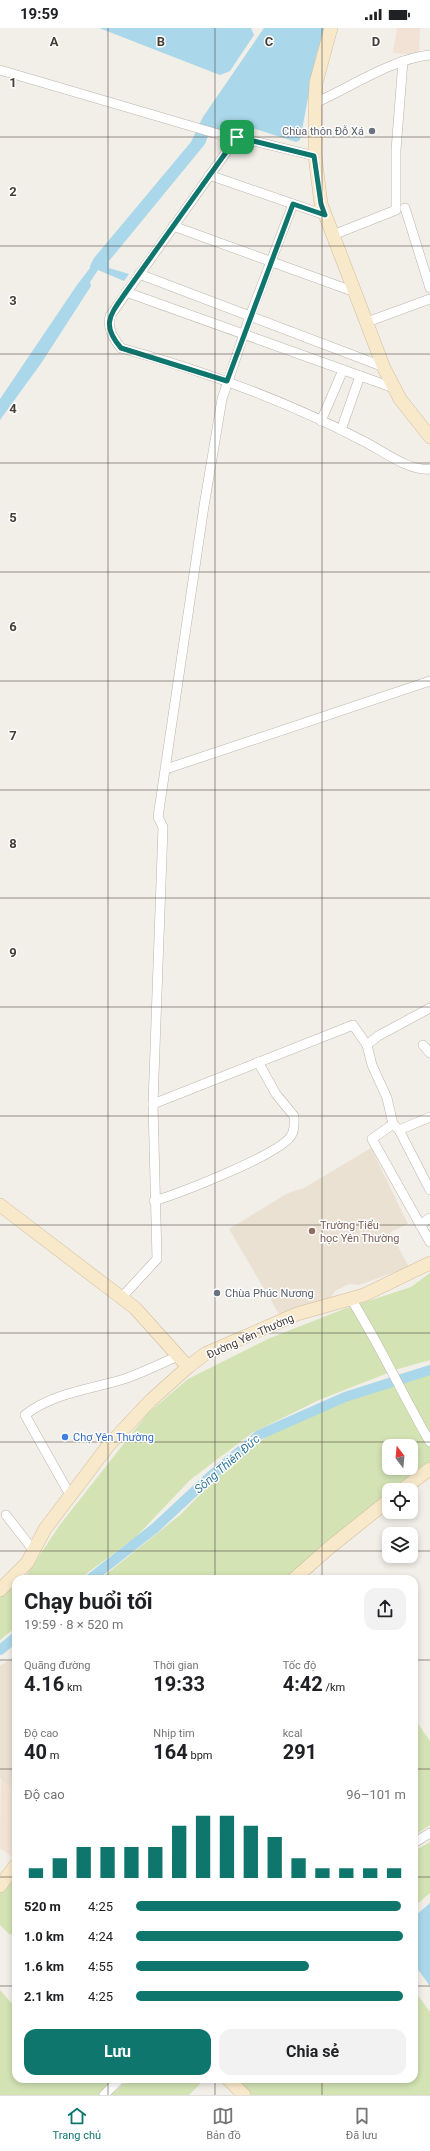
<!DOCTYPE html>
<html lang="vi">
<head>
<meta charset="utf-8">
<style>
	:root { --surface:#fff; --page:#f2f2f2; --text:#202124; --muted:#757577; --line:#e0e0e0; --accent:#0f766e }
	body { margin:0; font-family:Roboto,sans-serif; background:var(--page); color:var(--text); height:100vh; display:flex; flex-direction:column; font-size:15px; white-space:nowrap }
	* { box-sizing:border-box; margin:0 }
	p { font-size:13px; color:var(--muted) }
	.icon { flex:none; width:22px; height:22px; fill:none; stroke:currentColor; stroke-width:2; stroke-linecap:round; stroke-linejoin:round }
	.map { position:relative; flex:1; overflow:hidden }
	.drawer { position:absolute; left:12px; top:1547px; width:406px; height:508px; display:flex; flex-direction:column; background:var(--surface); border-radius:12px; box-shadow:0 2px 6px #0003 }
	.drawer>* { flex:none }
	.needle { width:26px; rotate:344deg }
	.fabs { position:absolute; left:382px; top:1411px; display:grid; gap:8px }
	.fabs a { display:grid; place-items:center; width:36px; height:36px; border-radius:8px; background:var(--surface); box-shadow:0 2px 6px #0003; font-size:20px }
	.pin { position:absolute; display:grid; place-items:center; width:34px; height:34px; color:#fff; margin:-17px; border-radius:8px; box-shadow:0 2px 6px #0006 }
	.round { display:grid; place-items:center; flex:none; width:42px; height:42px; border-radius:12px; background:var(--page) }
	.head { display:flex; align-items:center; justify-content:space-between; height:68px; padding:0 12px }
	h1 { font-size:22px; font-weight:700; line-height:30px }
	.metrics { display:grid; grid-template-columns:repeat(3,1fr); gap:6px; height:68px; padding:4px 12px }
	.metrics div { display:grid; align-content:center }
	.metrics b { font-size:20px; font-weight:700 }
	.metrics small { font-size:11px; font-weight:400 }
	.metrics p { font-size:11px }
	.chart { height:112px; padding:8px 12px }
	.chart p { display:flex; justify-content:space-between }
	.chart svg { width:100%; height:72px; margin-top:4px; stroke:var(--accent); stroke-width:6 }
	.button { display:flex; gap:8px; margin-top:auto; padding:8px 12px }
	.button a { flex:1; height:46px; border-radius:12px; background:var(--accent); color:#fff; font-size:16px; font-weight:700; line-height:46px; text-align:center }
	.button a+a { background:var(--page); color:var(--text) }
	ul { padding:0 12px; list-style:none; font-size:13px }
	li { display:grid; grid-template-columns:64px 48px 1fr; align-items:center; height:30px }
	li i { height:10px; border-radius:5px; background:var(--accent) }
	.status { display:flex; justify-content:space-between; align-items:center; height:28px; padding:0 20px; background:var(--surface); direction:ltr }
	.status svg { height:11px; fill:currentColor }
	.tabs { display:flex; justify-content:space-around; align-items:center; height:56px; border-top:1px solid var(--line); background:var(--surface); font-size:11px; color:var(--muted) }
	.tabs a { display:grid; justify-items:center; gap:2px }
	.tabs .current { color:var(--accent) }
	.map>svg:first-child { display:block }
	.commercial { fill:#f2e2d5 }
	.education { fill:#eae1d3 }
	.green { fill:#d3e3b4; fill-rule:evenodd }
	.water { fill:#aad7e9 }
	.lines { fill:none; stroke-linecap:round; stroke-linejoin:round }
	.canal { stroke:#aad7e9; stroke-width:10 }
	.street-casing { stroke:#bdb4ab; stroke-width:10 }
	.secondary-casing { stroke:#d1bd9d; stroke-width:14 }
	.street { stroke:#fff; stroke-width:9 }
	.secondary { stroke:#f9e9cb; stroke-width:13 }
	.route-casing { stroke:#fff; stroke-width:8 }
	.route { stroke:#0f766e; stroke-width:5 }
	.grid { fill:none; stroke:#453e37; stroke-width:1; stroke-opacity:0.55 }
	.worship-dot { fill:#6b7280; stroke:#fff; stroke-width:1.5 }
	.education-dot { fill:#8d6e63; stroke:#fff; stroke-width:1.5 }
	.shop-dot { fill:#3f7fe0; stroke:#fff; stroke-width:1.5 }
	.labels { text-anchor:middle; stroke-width:3; stroke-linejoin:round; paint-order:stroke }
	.worship-label { font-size:11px; fill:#5b616d; stroke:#fff; text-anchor:end }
	.education-label { font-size:11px; fill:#785e54; stroke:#fff; text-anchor:start }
	.street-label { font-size:11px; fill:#453e37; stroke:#fff }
	.shop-label { font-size:11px; fill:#366cbe; stroke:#fff; text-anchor:start }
	.water-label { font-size:12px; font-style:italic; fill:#367a98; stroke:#fff }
	.grid-label { font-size:13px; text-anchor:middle; font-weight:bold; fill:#453e37; stroke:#fff; stroke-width:3; stroke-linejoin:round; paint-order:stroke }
</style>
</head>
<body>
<div class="status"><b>19:59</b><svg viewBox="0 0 49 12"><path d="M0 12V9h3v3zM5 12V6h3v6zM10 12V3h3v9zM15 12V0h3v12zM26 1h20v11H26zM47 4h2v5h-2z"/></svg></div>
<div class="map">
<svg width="430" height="2067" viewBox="0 0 430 2067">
	<rect width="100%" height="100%" fill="#f2eee8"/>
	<g class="commercial">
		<path d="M397 0H420L419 25 416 27 393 25Z"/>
		<path d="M1 1750 16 1763V1824L12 1829 0 1820Z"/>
	</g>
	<g class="education">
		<path d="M371 1120 408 1196 390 1204 409 1239 359 1257 349 1256 335 1263 329 1272 280 1288 229 1201 288 1165 304 1160Z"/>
		<path d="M16 1627V1763L0 1750V1638Z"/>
	</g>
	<g class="green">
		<path d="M430 1245V1332L398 1341 319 1372 252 1405 190 1452 136 1509 79 1551H24L59 1498 148 1385 188 1351 270 1310 344 1281 411 1259Z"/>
		<path d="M430 1346V1436L395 1462H389V1467L331 1510 286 1551H100L180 1487 233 1433 269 1407 347 1372ZM389 1418H411V1440H389Z"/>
		<path d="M16 1557V1599L0 1612V1568Z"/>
		<path d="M414 1690 430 1713V1797L414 1808Z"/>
		<path d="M430 1814V1865L414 1879V1823Z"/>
		<path d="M16 1841V1901L10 1907 0 1897V1863Z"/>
		<path d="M0 1962 13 1977 16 1975V2051H112L107 2057 116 2063 128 2051H205L189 2067H0Z"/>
		<path d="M414 1962 430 1984V2067H247L232 2051H414Z"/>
	</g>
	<g class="water">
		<path d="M99 0H251L254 7 230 43 220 47Z"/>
		<path d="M264 0H325L316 28 300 112 296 114 249 99 237 101 228 105 208 108 205 116 109 233V240L129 246 124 253 98 242 90 254 91 258 42 334 0 392V371L77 257 90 240V238L94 230 191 114 203 89Z"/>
		<path d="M430 1875V1958L414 1936V1889Z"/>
	</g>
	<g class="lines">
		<g class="canal">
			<path d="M90 1551 155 1500 213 1446 259 1407 345 1369 430 1342"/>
			<path d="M0 1622 16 1609"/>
		</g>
		<defs>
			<g id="street">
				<path d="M0 42 235 111"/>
				<path d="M315 75C349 60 394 30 430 27"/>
				<path d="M315 128 237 109 110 288C107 300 113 310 121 320 205 343 289 374 367 415 384 424 411 444 430 441"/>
				<path d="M209 147 325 187"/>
				<path d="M405 180 430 260"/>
				<path d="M173 198 355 264"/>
				<path d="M333 207 396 182V122L403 33"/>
				<path d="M139 246 384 339"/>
				<path d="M126 264 394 360"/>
				<path d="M367 294 430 271"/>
				<path d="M321 393 343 342"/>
				<path d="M341 402 360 348"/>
				<path d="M166 741 430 653"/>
				<path d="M367 1017 378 1008 430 980"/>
				<path d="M423 1017 430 1025"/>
				<path d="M153 1076 353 997 367 1017 372 1037 387 1070 393 1096 399 1102 430 1162"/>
				<path d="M393 1096 372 1111 430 1214"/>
				<path d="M399 1102 430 1089"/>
				<path d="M154 1173C177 1166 285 1125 292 1106 295 1101 294 1093 294 1088L276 1066 258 1034"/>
				<path d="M420 1197 430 1190"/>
				<path d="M122 1269 157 1231 153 1076 163 799 158 789 204 478 222 371 250 288 293 176"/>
				<path d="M351 1271C380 1317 402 1366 430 1414"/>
				<path d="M70 1467 25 1387C52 1365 92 1361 124 1351 142 1345 160 1336 178 1328"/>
				<path d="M6 1487 34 1523"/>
				<path d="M414 1815 430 1805"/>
				<path d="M104 2067 120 2051"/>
			</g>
			<g id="secondary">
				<path d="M331 0 316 55 315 75V128L321 176 384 340 400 371 430 409"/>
				<path d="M0 1177 135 1280 188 1339"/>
				<path d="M402 1462 430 1441"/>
				<path d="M294 1551 329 1520 389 1472"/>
				<path d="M0 1562 27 1535 45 1501 108 1418 150 1373 188 1339 205 1326 297 1286 364 1267 430 1235"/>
				<path d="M0 1858 16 1837"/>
				<path d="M228 2051 244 2067"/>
			</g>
		</defs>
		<use href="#street" class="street-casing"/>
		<use href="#secondary" class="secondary-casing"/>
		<use href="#street" class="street"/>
		<use href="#secondary" class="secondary"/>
	</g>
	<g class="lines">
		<defs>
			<path id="route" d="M237 109 314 128 321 176 325 187 293 176 227 353 121 320C100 296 111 286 126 264Z"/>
		</defs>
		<use href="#route" class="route-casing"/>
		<use href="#route" class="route"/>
	</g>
	<path class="grid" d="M108 0V1551M215 0V1551M322 0V1551M0 109H430M0 218H430M0 326H430M0 435H430M0 544H430M0 653H430M0 762H430M0 870H430M0 979H430M0 1088H430M0 1197H430M0 1305H430M0 1414H430M0 1523H389M411 1523H430M0 1632H16M414 1632H430M0 1741H16M414 1741H430M0 1849H16M414 1849H430M0 1958H16M414 1958H430M108 2051V2067M215 2051V2067M322 2051V2067"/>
	<g class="worship-dot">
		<circle cx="372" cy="103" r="4"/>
		<circle cx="217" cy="1265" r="4"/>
	</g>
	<circle class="education-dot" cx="312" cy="1203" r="4"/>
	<circle class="shop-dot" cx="65" cy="1409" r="4"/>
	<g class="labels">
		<g class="worship-label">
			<text x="364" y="107">Chùa thôn Đỗ Xá</text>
			<text x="225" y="1269" text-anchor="start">Chùa Phúc Nương</text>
		</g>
		<g class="education-label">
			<text x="320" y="1201">Trường Tiểu<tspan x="320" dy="13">học Yên Thường</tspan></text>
		</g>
		<g class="street-label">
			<text transform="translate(250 1308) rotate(-24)" y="4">Đường Yên Thường</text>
		</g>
		<g class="shop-label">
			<text x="73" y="1413">Chợ Yên Thường</text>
		</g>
		<g class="water-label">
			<text transform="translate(227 1436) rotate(-41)" y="4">Sông Thiên Đức</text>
		</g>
	</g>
	<g class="grid-label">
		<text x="54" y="18">A</text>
		<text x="161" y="18">B</text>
		<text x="269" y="18">C</text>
		<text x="376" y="18">D</text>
		<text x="13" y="59">1</text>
		<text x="13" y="168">2</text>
		<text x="13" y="277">3</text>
		<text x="13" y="385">4</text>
		<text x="13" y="494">5</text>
		<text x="13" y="603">6</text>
		<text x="13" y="712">7</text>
		<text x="13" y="820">8</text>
		<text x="13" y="929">9</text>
	</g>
</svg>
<div class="fabs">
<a><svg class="needle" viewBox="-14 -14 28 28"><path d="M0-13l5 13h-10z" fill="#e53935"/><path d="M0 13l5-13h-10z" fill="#757577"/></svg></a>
<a><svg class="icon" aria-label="locate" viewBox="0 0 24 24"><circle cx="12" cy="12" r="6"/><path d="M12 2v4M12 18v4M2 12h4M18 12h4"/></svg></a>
<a><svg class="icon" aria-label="layers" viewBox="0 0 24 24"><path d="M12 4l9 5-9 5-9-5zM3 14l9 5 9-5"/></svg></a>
</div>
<div class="pin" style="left:237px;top:109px;background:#1e9e55"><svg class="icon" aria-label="arrive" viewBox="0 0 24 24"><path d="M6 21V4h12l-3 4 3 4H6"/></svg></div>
<section class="drawer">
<div class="head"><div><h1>Chạy buổi tối</h1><p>19:59 · 8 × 520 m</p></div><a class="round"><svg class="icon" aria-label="share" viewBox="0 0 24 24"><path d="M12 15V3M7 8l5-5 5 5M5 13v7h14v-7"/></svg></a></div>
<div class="metrics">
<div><p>Quãng đường</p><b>4.16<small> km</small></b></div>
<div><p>Thời gian</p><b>19:33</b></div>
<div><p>Tốc độ</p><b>4:42<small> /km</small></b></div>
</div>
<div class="metrics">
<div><p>Độ cao</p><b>40<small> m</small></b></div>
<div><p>Nhịp tim</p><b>164<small> bpm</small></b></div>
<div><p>kcal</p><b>291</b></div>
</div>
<div class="chart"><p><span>Độ cao</span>96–101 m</p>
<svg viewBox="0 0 160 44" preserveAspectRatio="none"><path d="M5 44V38M15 44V32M25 44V25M35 44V25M45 44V25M55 44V25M65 44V12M75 44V6M85 44V6M95 44V12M105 44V19M115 44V32M125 44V38M135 44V38M145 44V38M155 44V38"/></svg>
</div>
<ul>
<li><b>520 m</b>4:25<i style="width:98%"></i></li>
<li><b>1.0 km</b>4:24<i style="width:99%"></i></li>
<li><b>1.6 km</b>4:55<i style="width:64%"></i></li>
<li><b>2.1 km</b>4:25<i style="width:99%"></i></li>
</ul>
<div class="button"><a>Lưu</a><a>Chia sẻ</a></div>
</section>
</div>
<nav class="tabs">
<a class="current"><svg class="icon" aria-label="home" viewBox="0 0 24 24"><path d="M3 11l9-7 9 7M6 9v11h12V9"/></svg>Trang chủ</a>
<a><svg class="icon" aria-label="map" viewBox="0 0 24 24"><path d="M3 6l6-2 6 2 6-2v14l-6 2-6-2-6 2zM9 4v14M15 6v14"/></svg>Bản đồ</a>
<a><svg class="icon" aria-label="saved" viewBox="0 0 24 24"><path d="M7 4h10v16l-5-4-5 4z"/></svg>Đã lưu</a>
</nav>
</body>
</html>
